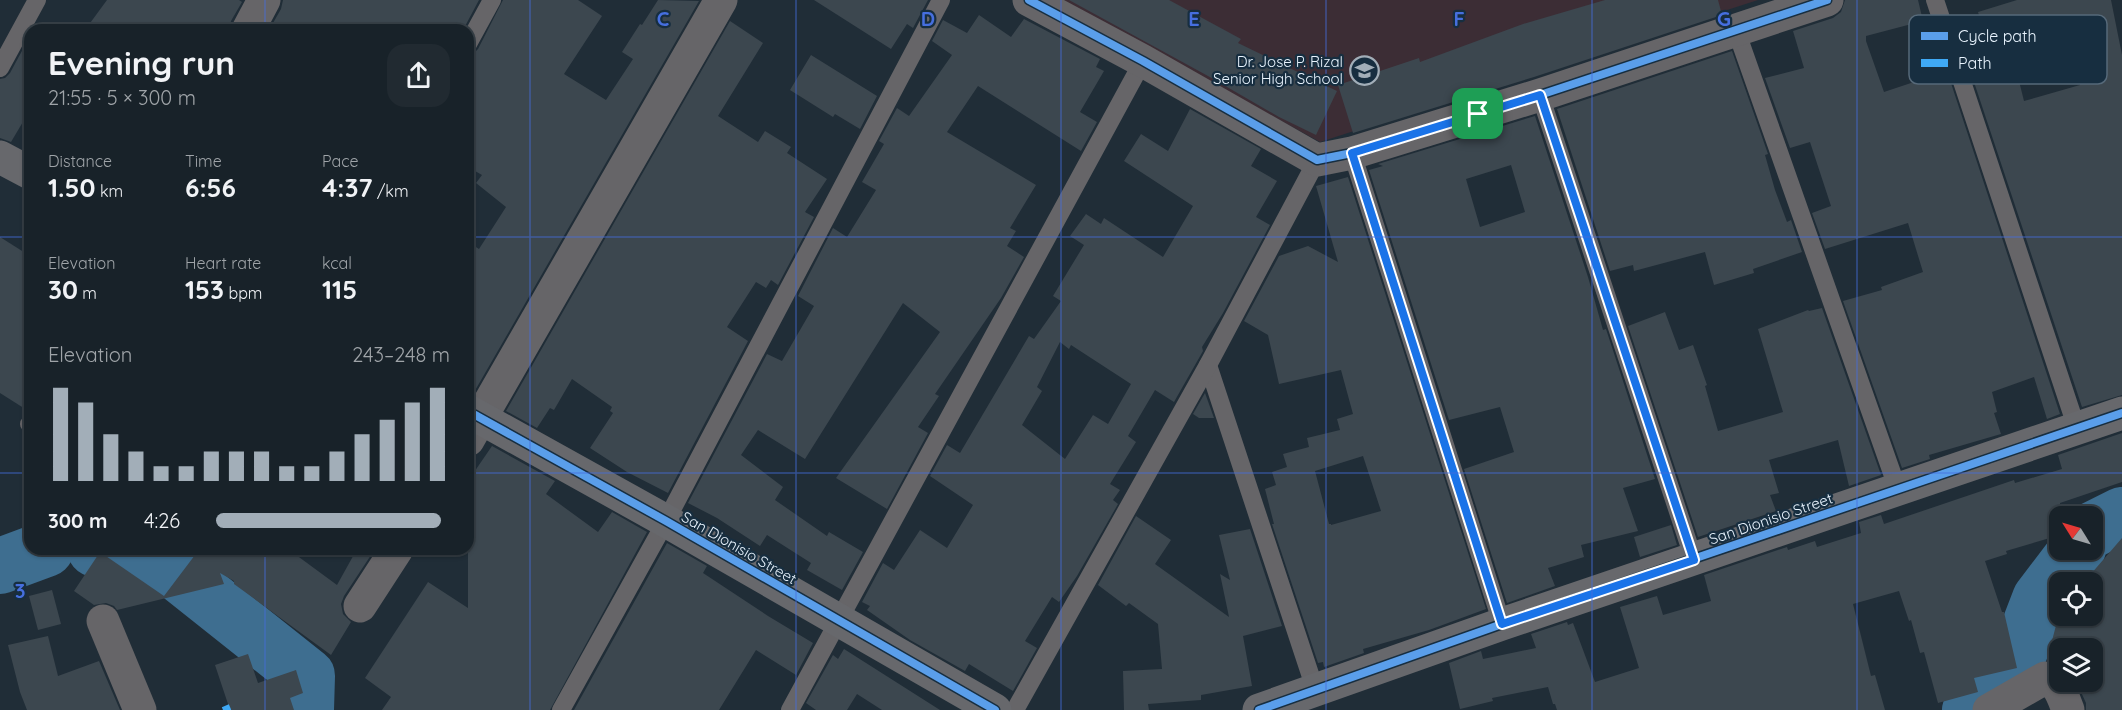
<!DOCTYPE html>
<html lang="en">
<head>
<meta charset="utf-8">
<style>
	:root { --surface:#182229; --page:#212a31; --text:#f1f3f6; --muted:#9fa4a8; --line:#363f46; --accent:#a2aeb8 }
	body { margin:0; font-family:Quicksand,sans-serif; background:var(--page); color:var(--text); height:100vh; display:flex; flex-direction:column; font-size:22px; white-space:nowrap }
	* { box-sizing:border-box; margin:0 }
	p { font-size:20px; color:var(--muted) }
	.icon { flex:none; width:33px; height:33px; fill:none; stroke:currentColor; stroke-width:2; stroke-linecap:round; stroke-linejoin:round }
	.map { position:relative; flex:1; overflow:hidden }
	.details { position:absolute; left:24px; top:24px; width:450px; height:531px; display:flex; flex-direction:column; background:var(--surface); border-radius:18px; box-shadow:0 2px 4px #0004,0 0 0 2px var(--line) }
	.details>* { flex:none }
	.needle { width:39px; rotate:307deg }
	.fabs { position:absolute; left:2049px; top:506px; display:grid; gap:12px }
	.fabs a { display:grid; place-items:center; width:54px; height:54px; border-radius:12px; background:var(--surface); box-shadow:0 2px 4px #0004,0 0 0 2px var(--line); font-size:30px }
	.pin { position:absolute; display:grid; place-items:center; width:51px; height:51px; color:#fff; margin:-26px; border-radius:12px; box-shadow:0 3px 9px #0006 }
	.round { display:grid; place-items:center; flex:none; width:63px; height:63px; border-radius:18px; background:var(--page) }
	.summary { display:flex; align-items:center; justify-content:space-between; height:102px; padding:0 24px }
	h1 { font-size:33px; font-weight:800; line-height:45px }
	.stats { display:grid; grid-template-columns:repeat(3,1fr); gap:9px; height:102px; padding:6px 24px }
	.stats div { display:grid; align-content:center }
	.stats b { font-size:26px; font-weight:800 }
	.stats small { font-size:16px; font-weight:400 }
	.stats p { font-size:16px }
	.chart { height:168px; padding:12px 24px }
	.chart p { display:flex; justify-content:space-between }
	.chart svg { width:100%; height:108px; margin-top:6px; stroke:var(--accent); stroke-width:6 }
	ul { padding:0 24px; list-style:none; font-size:20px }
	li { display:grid; grid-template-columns:96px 72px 1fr; align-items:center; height:45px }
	li i { height:15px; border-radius:8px; background:var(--accent) }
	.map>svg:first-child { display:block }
	.education { fill:#3c2d35 }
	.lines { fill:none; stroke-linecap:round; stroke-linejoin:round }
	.river { stroke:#3e6e90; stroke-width:56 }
	.building { fill:#3c474f; fill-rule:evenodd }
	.lane { stroke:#666568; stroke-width:18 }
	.street { stroke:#666568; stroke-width:33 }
	.secondary { stroke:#67686c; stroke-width:33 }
	.quiet { stroke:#3fa9f5; stroke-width:6; stroke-dasharray:12 6; stroke-linecap:butt }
	.cycleway-casing { stroke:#172e40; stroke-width:11 }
	.cycleway { stroke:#5a9eea; stroke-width:8 }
	.route-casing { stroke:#fff; stroke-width:12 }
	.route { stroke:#1a73e8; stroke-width:8 }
	.grid { fill:none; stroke:#466fdf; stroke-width:1.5; stroke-opacity:0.55 }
	.labels { text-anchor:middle; stroke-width:4.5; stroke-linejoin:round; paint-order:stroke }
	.poi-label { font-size:15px; fill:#e8f3fd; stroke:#172e40; text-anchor:end }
	.street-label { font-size:15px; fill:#e8f3fd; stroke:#172e40 }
	.key { fill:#172e40; stroke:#566979; stroke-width:1.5 }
	.key-label { font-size:16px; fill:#e8f3fd }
	.grid-label { font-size:20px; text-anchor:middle; font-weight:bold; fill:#466fdf; stroke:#172e40; stroke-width:4.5; stroke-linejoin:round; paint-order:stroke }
</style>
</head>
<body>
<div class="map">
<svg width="2122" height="710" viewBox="0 0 2122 710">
	<rect width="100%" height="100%" fill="#202d37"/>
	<path class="education" d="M1059 0H1758L1320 142Z"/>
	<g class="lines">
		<g class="river">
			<path d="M2092 530 2122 515"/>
			<path d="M95 549 175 571 307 676 306 710"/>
			<path d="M0 566 46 549"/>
			<path d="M1970 710 2008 682 2040 599 2078 549"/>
		</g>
	</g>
	<g class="building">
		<path d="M107 0H239L242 2 231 21 229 30H85Z"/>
		<path d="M283 0H479L463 30H269L281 9Z"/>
		<path d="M503 0H578L602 16 564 74 606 100 633 59 622 52 640 24 642 25 658 0 699 1 473 394 468 391V242L479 249 506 207 476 183 482 175 468 167V55L473 54 478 49Z"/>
		<path d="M814 0H928L913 28 907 24 891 49Z"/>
		<path d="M1069 0H1169L1241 39 1238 43 1337 91 1316 135 1279 117 1208 76Z"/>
		<path d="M1605 0H1718L1722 15 1534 77 1353 133 1338 85 1419 58 1420 62 1523 24Z"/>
		<path d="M1845 0H1918L1923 21 1866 36V41L1884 92 1947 71 2060 414 2047 419 2034 377 1992 392 1997 412 1994 413 2001 434 1929 455 1930 459 1902 468 1843 301 1882 290 1881 287 1923 272 1908 223 1825 249 1812 213 1831 206 1810 142 1790 148 1765 78 1804 68 1793 31 1833 18 1841 12Z"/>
		<path d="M2017 0H2111L2122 55V395L2082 407 1968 64 2011 49 2024 101 2080 85 2068 27 1989 50 1978 12Z"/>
		<path d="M979 15 1011 37 1024 19 1100 59 1096 67 1104 71 1080 112 1097 122 1081 151 978 86 947 132 1036 185 1010 228 1016 231 1007 246 1024 257 1001 298 935 394 939 396 918 427 928 433 887 509 836 478 940 332 903 303 805 459 758 430 741 455 783 487 775 500 827 536 829 532 863 552 842 590 807 570 811 563 767 535 760 546 717 518 688 503 767 354 782 361 814 306 798 296 833 228 847 237 876 190 862 182 884 144 879 141 897 108 909 116 952 55 932 41 943 20 967 33Z"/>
		<path d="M730 21 763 43 718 116 758 142 765 131 791 147 787 153 827 179 805 212 814 217 778 285 771 280 766 288 756 282 727 327 748 341 668 493 627 472 590 448 613 413 610 411 612 407 572 379 554 410 550 408 537 428 506 411Z"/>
		<path d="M30 36V110L11 142 0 138V79L5 78 10 73Z"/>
		<path d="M1732 51 1768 154 1765 155 1775 190 1787 222 1791 220 1802 252 1753 269 1754 273 1714 285 1705 252 1634 271 1633 265 1610 271 1557 109Z"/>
		<path d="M811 55 877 96 860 129 835 114 833 117 790 90Z"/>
		<path d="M1190 109 1261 149 1251 166 1277 181 1256 217 1270 225 1223 313 1202 347 1203 351 1174 402 1155 390 1128 436 1136 442 1110 484 1120 490 1113 500 1118 504 1077 576 1059 602 1052 597 1025 641 1037 648 1013 691 969 664 965 671 910 640 867 610 870 606 862 602 883 563 894 570 920 530 947 548 973 505 930 476 947 445 960 453 1029 336 1034 339 1061 301 1053 296 1084 245 1070 236 1086 214 1101 224 1104 218 1163 257 1193 206 1124 161 1141 134 1168 151ZM1060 342 1069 349 1071 345 1131 384 1108 424 1093 415 1065 459 1022 425 1042 391 1037 387Z"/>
		<path d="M1535 116 1588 277 1603 330 1606 329 1655 479 1623 488 1638 531 1581 545 1584 557 1548 568 1555 586 1507 603 1464 469 1514 452 1500 407 1449 420 1369 170 1383 166 1378 164ZM1511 165 1525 212 1480 227 1466 179Z"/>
		<path d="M1348 177 1486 609 1429 630 1363 649 1364 653 1324 667 1323 662 1318 663 1272 524H1274L1265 489 1276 485 1272 472 1287 467 1283 454 1309 447 1307 438 1340 430 1337 419 1353 414 1341 370 1279 384 1268 335 1244 321 1279 256 1308 246 1338 262 1316 186ZM1363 456 1381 511 1331 525V524H1329L1315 471Z"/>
		<path d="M0 237 30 256V412L0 393Z"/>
		<path d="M1822 308 1881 475 1849 486 1838 440 1769 460 1779 493 1770 495 1776 511 1698 537 1628 326 1665 312 1679 350 1693 345 1707 385 1705 386 1718 431 1783 412 1758 329 1808 310 1809 311Z"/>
		<path d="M1205 393 1214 418H1199L1193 414Z"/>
		<path d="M2122 433V482L2060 503V535L2006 551 2007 554 1985 561 2002 612H2004L2017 668 1974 678 1978 692 1938 703 1924 652 1920 653 1911 620 1909 621 1899 591 1853 604 1871 676 1875 675 1885 710H1557L1555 704H1553L1548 687 1492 698 1493 701 1460 709 1449 663 1481 651 1483 659 1536 648 1531 634 1567 622 1568 625 1573 623 1595 682 1639 668 1620 607 1657 596 1663 615 1711 601 1704 575 1787 547 1788 550 1815 541 1817 547 1861 533 1859 522 1881 515 1884 524 2014 480 2015 483 2062 469 2058 455Z"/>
		<path d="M492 446 555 481 546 494 598 532 612 512 647 532 550 710H382L391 697 365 678 428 582 468 608V481Z"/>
		<path d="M1136 516 1171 540 1155 564 1229 617 1220 574 1230 580 1219 535 1250 529 1282 626 1243 636 1252 686 1201 695V700L1148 704 1149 710H1124L1123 671 1162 669 1158 624 1129 603 1126 606 1098 585Z"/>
		<path d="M1671 525 1677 545 1640 557 1634 537Z"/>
		<path d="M2122 538V710H2086V703L2076 681H2092V648H2060V664L2047 660 2060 610V615H2092V582H2084Z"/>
		<path d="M667 543 707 566 703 573 768 616 813 643 796 675 756 650 719 710H574Z"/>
		<path d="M187 549H288L337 585 357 549H375L344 596 341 604 343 614 351 622 331 655 234 584V581L220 573 224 584 117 610 114 606 106 603 94 605 74 591 100 552 164 596 195 555Z"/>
		<path d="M52 590 61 624 38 630 29 596Z"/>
		<path d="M48 636 58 676 99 661 120 710H27L20 692 8 645Z"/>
		<path d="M844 649 940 710H882L857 694 847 710H816L806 703 833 655 838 659Z"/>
		<path d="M248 654 258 683 296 670 303 693 290 698 294 710H230L215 665Z"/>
	</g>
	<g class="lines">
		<g class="lane">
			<path d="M1935 0 2077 429"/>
			<path d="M1736 30 1898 490"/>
			<path d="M468 44 492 0"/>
			<path d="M0 68 37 0"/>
			<path d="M1540 95 1694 560"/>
			<path d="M1352 153 1502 624"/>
			<path d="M1208 365 1315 689"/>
			<path d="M29 424 30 423"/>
			<path d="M561 710 666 521 941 0"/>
			<path d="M790 710 1143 61"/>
			<path d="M1015 710 1208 365 1317 160"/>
		</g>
		<g class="street">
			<path d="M1029 0 1143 61 1317 160 1352 153 1540 95 1827 0"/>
			<path d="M248 30 264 0"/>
			<path d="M468 440 721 0"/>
			<path d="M360 606 397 549"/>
			<path d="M103 621 140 710"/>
			<path d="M1989 710 2045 678C2059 682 2063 697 2068 710"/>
		</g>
		<g class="secondary">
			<path d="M0 157 30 173"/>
			<path d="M468 411 666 521 995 710"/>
			<path d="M1259 710 1502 624 2122 413"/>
		</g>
		<path class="quiet" d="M223 710 230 707"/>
		<defs>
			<g id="cycleway">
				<path d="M1029 0 1143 61 1317 160 1352 153 1540 95 1827 0"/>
				<path d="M468 411 666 521 995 710"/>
				<path d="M1259 710 1502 624 2122 413"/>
			</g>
		</defs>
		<use href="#cycleway" class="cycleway-casing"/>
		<use href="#cycleway" class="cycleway"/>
	</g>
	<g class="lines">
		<defs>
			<path id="route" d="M1540 95 1694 560 1502 624 1352 153Z"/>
		</defs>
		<use href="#route" class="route-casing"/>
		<use href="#route" class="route"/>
	</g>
	<path class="grid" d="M265 0V30M530 0V710M796 0V710M1061 0V710M1326 0V710M1592 0V710M1857 0V710M0 237H30M468 237H2122M0 473H30M468 473H2122M265 549V710"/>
	<defs>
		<symbol id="school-ring" viewBox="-11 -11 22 22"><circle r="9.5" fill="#172e40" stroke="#a2aeb8" stroke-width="1.5"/><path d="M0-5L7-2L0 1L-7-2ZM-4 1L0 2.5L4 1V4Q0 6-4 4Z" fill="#a2aeb8"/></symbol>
	</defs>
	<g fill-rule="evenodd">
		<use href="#school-ring" x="1348" y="54" width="33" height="33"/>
	</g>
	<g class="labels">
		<g class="poi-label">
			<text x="1343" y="67">Dr. Jose P. Rizal<tspan x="1343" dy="17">Senior High School</tspan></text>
		</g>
		<g class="street-label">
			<text transform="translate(1771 519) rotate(-19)" y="5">San Dionisio Street</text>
			<text transform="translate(739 548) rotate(30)" y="5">San Dionisio Street</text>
		</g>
	</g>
	<rect x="1909" y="15" width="198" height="69" rx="9" class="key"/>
	<rect x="1921" y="32" width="27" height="8" fill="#5a9eea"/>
	<rect x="1921" y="59" width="27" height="8" fill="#3fa9f5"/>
	<g class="key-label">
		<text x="1958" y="42">Cycle path</text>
		<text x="1958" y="69">Path</text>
	</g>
	<g class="grid-label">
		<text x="663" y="26">C</text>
		<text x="928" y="26">D</text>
		<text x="1194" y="26">E</text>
		<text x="1459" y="26">F</text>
		<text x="1724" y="26">G</text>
		<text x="20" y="598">3</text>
	</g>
</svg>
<div class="fabs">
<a><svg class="needle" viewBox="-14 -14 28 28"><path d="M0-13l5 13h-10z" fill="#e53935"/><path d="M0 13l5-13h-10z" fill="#9fa4a8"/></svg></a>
<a><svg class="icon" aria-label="locate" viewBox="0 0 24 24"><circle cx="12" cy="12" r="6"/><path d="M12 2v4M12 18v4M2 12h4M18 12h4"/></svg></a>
<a><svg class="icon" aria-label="layers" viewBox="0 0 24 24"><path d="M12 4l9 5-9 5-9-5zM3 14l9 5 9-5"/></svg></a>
</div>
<div class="pin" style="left:1478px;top:114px;background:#1e9e55"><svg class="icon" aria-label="arrive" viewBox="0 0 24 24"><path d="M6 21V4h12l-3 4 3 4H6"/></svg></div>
<section class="details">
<div class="summary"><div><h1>Evening run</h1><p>21:55 · 5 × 300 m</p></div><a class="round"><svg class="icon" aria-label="share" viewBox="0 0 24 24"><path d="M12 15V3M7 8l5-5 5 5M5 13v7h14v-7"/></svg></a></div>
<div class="stats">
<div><p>Distance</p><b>1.50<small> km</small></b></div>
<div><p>Time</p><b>6:56</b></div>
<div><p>Pace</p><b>4:37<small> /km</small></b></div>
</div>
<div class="stats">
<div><p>Elevation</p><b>30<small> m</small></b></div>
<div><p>Heart rate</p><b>153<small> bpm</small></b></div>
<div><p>kcal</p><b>115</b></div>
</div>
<div class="chart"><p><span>Elevation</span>243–248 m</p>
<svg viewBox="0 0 160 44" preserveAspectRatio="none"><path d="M5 44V6M15 44V12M25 44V25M35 44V32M45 44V38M55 44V38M65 44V32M75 44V32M85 44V32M95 44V38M105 44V38M115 44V32M125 44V25M135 44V19M145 44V12M155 44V6"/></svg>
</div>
<ul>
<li><b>300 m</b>4:26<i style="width:96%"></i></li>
</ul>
</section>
</div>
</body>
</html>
